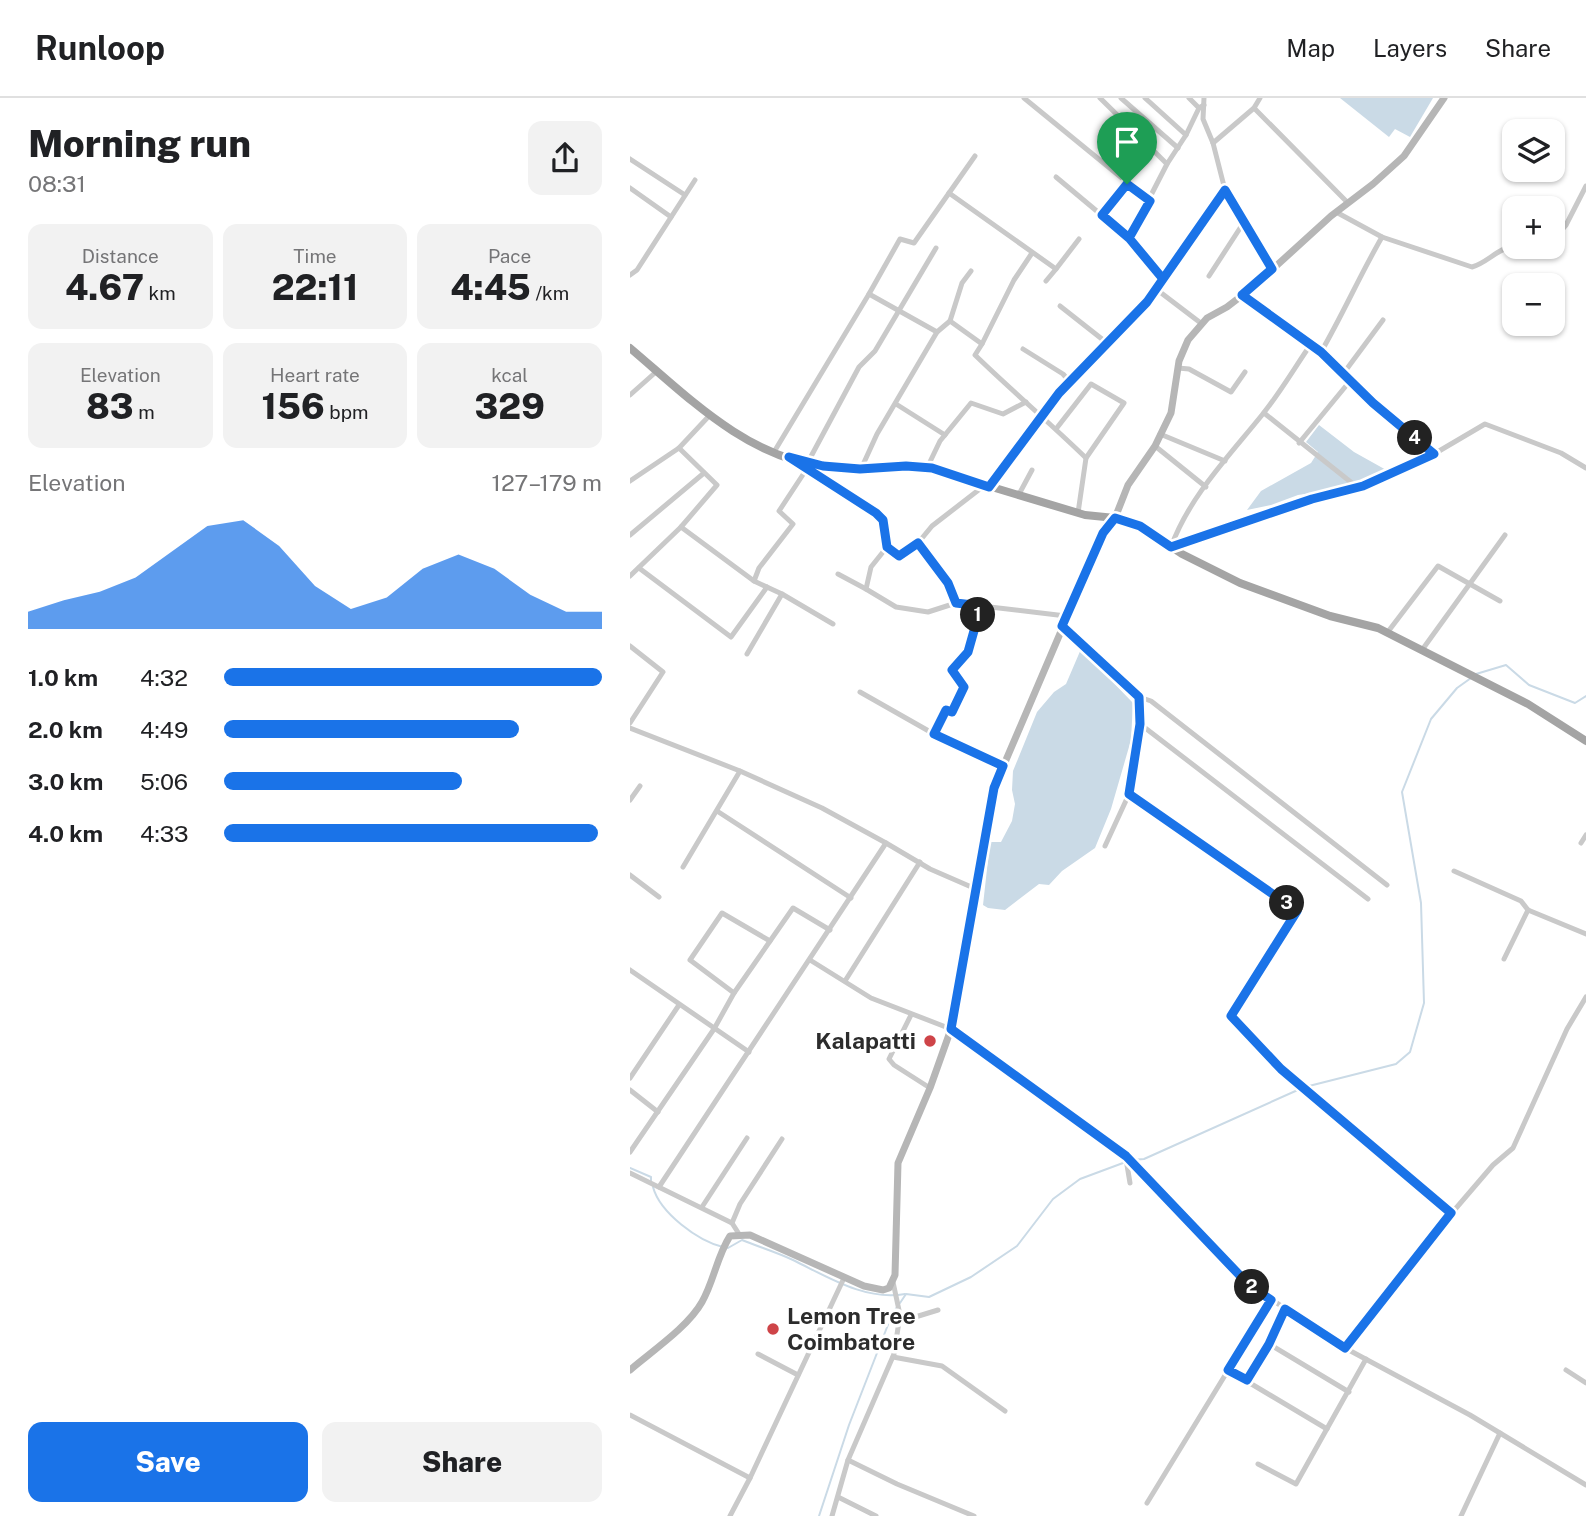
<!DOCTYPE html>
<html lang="en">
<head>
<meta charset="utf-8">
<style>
	:root { --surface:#fff; --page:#f2f2f2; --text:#202124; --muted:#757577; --line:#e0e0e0; --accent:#1a73e8 }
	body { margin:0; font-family:"Public Sans",sans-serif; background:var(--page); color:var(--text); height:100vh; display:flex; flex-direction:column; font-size:26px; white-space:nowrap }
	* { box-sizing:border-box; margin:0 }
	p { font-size:23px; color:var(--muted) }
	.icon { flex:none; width:38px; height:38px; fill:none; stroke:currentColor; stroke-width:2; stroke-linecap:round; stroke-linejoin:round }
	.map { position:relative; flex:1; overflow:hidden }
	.panel { display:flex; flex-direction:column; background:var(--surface); width:630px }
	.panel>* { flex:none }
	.tools { position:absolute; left:872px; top:21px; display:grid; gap:14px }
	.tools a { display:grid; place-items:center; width:63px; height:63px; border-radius:14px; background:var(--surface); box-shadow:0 2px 5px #0004; font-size:35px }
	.pin { position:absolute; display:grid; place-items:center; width:60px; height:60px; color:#fff; margin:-72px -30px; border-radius:50% 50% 50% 0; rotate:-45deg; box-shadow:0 0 7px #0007 }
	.pin .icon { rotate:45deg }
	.km { position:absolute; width:35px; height:35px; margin:-18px; border-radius:50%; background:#222; color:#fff; font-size:19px; line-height:35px; text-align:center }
	.round { display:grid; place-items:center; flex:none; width:74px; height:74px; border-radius:14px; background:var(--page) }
	.overview { display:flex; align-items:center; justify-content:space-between; height:119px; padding:0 28px }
	h1 { font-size:38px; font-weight:800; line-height:52px }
	.figures { display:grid; grid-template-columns:repeat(3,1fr); gap:10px; height:119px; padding:7px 28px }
	.figures div { display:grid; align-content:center; border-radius:14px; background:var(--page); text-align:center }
	.figures b { font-size:35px; font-weight:800 }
	.figures small { font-size:19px; font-weight:400 }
	.figures p { font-size:19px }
	.chart { height:196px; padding:14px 28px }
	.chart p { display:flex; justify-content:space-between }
	.chart svg { width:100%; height:126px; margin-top:7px; fill:var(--accent); opacity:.7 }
	.action { display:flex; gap:14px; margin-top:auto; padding:14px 28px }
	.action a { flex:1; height:80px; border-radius:14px; background:var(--accent); color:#fff; font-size:28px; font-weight:800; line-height:80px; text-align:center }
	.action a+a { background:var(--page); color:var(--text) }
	ul { padding:0 28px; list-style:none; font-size:23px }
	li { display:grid; grid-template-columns:112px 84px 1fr; align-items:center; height:52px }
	li i { height:18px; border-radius:9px; background:var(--accent) }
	header { display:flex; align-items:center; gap:42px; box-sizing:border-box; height:98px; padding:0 35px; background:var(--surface); border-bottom:2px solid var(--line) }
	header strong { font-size:33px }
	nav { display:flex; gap:38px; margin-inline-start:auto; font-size:24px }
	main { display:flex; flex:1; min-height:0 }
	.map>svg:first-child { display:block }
	.water { fill:#cadae6 }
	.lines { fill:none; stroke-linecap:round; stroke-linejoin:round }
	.stream { stroke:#cadae6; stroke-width:2 }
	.minor { stroke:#c9c9c9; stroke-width:5 }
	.secondary { stroke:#b6b6b6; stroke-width:7 }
	.primary { stroke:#a4a4a4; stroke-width:8 }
	.route-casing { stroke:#fff; stroke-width:14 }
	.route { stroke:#1a73e8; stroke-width:9 }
	.poi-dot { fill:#ce4448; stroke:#fff; stroke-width:2.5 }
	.labels { text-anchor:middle; stroke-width:7; stroke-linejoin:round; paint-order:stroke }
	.poi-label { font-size:23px; font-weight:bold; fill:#2c2c2c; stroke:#fff; text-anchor:end }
</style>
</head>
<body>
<header>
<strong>Runloop</strong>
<nav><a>Map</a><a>Layers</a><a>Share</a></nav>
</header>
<main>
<section class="panel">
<div class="overview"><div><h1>Morning run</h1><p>08:31</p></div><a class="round"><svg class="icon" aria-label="share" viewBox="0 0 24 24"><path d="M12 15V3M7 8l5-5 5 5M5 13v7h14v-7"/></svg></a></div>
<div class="figures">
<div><p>Distance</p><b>4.67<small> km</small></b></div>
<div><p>Time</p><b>22:11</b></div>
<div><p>Pace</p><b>4:45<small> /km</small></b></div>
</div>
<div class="figures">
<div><p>Elevation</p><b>83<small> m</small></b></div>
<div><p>Heart rate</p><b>156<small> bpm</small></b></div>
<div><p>kcal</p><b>329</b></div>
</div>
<div class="chart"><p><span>Elevation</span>127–179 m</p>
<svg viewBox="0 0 160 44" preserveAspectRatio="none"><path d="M0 44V38L10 34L20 31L30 26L40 17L50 8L60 6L70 15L80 29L90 37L100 33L110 23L120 18L130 23L140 32L150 38L160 38V44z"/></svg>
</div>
<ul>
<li><b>1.0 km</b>4:32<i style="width:100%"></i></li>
<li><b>2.0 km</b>4:49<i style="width:78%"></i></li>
<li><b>3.0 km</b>5:06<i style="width:63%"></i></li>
<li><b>4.0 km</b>4:33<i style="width:99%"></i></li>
</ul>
<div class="action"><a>Save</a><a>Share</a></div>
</section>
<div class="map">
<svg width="956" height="1418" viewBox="0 0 956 1418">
	<rect width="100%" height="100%" fill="#fff"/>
	<g class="water">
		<path d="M710 0H803L780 39 765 31 759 39Z"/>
		<path d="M689 327 724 354 758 373 708 391 668 397 641 407 617 412 631 393 681 365 688 354 676 344Z"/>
		<path d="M451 551 503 605 501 642 481 711 465 750 432 773 419 787 409 786 375 812 358 810 353 807 360 744H371L382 723 385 706 382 692 383 673 407 614 424 594 436 586Z"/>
	</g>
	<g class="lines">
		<g class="stream">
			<path d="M846 576 876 567 899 587 945 605 956 598"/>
			<path d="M675 989 766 966 780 954 794 905 791 805 772 694 801 621 827 590 841 580"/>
			<path d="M502 1062 514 1061 670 991"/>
			<path d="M0 1070 21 1079V1084"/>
			<path d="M23 1089C30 1115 68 1143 93 1149"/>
			<path d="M98 1150 112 1142C129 1149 146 1154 163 1162 198 1179 235 1203 275 1196"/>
			<path d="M270 1205 276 1196 299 1199 341 1179 387 1148 423 1101 450 1081 493 1065"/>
			<path d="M189 1418 219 1327 261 1219 267 1209"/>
		</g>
		<g class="minor">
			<path d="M394 0 520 103"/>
			<path d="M470 0 537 66 499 140 533 181"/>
			<path d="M491 0 548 50"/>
			<path d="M515 0 556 37"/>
			<path d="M559 0 569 10"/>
			<path d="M574 0 573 21 583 45 595 92"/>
			<path d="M624 10 718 105"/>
			<path d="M583 45 624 10 630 0"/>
			<path d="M0 61 55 97"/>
			<path d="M537 66 556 37 569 10 574 7"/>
			<path d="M426 79 499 140"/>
			<path d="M0 90 41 119"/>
			<path d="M319 95 426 171 416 183"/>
			<path d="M706 114 752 139 842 169C857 165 868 150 884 148"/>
			<path d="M472 117 497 86"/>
			<path d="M922 143 936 127 956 88"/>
			<path d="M898 149 910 152 916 149"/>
			<path d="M426 171 449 141"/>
			<path d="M0 177 7 172 65 82"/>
			<path d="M579 178 614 124"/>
			<path d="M526 191 572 226"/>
			<path d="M239 196 270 141 284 145 345 58"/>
			<path d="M612 197 691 254 743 305 804 356"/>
			<path d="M430 208 477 245"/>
			<path d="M320 223 332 185 341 173"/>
			<path d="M352 246 384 182 402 155"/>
			<path d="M393 251 433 276 440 284"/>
			<path d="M691 254C713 216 730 177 752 139"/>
			<path d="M548 270 559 271 601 294 615 274"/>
			<path d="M713 276 753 222"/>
			<path d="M0 297 27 273"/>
			<path d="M266 306 315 337"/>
			<path d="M634 315 727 389"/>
			<path d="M426 331 461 286 494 305 456 360"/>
			<path d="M530 336 595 363"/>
			<path d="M669 345 720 283"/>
			<path d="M525 348 576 389"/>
			<path d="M144 354 239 196 307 234 320 223 352 246 345 257C381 292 420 325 456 360L448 415"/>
			<path d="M178 364 229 269 245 253 306 150"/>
			<path d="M167 365 246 415 253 422 257 449 241 469 236 491 266 509 298 514 326 505 436 518"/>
			<path d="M297 370 310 343 341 305 373 316 396 304"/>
			<path d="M231 371 247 336 307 234"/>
			<path d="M0 383 49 350"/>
			<path d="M359 389 429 295 517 204 595 92 642 171"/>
			<path d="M388 398 402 372"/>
			<path d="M51 429 124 483 152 496 203 526"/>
			<path d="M0 437 74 375"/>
			<path d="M288 445 318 485 326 505"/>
			<path d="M257 449 269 458 288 445 302 428 355 387"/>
			<path d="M541 449 682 401 733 388 804 356 855 326 931 355 956 370"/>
			<path d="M541 449C559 399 599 358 632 317 650 295 665 269 681 246"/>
			<path d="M9 470 101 539 137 489"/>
			<path d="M208 476 236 491"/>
			<path d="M0 478 51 429 87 387 49 350 79 318"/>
			<path d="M124 483 129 470 163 426 149 413 176 372"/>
			<path d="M350 508 338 554 322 572 334 589 322 614 316 612 304 636 373 668"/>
			<path d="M432 529 509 599 521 603 757 787"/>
			<path d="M757 535 808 468 870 503"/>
			<path d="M0 548 33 574 0 625"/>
			<path d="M792 552 875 437"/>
			<path d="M117 556 152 496"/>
			<path d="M230 594 304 636"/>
			<path d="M510 626 738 801"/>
			<path d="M0 630 110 673"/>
			<path d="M499 696 667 813 601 917 651 971 821 1116"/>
			<path d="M0 702 10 688"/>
			<path d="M87 713 221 800"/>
			<path d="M951 745 956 737"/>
			<path d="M475 748 499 696 510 626 509 599"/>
			<path d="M53 769 110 673 192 710 256 745"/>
			<path d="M824 773 891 803 898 812 956 836"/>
			<path d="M0 777 29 799"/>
			<path d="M874 861 898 812"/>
			<path d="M180 862 241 900 321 931 416 999 496 1058 618 1186 715 1250 840 1317 956 1387"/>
			<path d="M0 872 119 954"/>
			<path d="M215 883 290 764"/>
			<path d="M104 895 60 862 92 815 140 843"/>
			<path d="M281 917 259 961 264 967 300 990"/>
			<path d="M0 980 49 907"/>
			<path d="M0 992 28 1014"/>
			<path d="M0 1054 84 931 104 895 163 810 200 832"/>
			<path d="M496 1061 500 1085"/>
			<path d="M0 1075 102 1125 109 1136"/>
			<path d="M29 1089 256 745 300 771 346 791"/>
			<path d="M72 1109 117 1040"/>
			<path d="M102 1125 110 1106 152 1041"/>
			<path d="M269 1224 308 1212"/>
			<path d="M639 1246 719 1294"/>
			<path d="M715 1250 821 1116 863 1067 883 1050 937 931 956 899"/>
			<path d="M128 1256 168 1277"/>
			<path d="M263 1259 312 1268 375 1313"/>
			<path d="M598 1272 697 1331"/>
			<path d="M936 1272 956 1285"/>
			<path d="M617 1282 639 1246 655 1211"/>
			<path d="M0 1317 120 1380"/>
			<path d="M218 1362 267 1386 344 1418"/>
			<path d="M628 1366 666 1386 736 1261"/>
			<path d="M208 1399 246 1418"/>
			<path d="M517 1405 641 1202"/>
			<path d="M100 1418 120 1380 214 1180"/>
			<path d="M202 1418 218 1362 264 1256 270 1217 263 1184"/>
			<path d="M831 1418 870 1335"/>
		</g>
		<path class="secondary" d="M0 1272C22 1253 58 1229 72 1204 84 1183 87 1158 100 1138L120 1137 234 1188 253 1192 259 1190 265 1177 268 1065 300 990 321 931 364 690 473 435 485 420 498 387 525 348 541 315 549 263 558 242 577 220 597 209 623 189 701 118 743 86 774 58 814 0"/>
		<path class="primary" d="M0 250C58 299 116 359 195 369 231 373 267 366 302 371L455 417 485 420 510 428 552 456 610 485 700 518 748 530 898 606 956 643"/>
	</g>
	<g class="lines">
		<defs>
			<path id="route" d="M497 86 520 103 499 140 533 181 517 204 429 295 359 389 302 370 276 368 230 371 193 368 159 359 246 415 253 422 257 449 269 458 288 445 318 485 326 505 351 508 338 554 322 572 334 589 322 614 316 612 304 636 373 668 364 690 321 931 496 1058 618 1186 641 1202 598 1272 617 1282 639 1246 655 1211 715 1250 821 1115 651 971 601 918 667 813 499 696 510 626 509 599 432 528 473 435 485 420 510 428 541 449 682 401 733 388 804 356 743 305 691 254 612 197 642 171 595 92 533 181 499 140 472 117 497 86"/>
		</defs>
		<use href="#route" class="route-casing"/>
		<use href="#route" class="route"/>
	</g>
	<g class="poi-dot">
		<circle cx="300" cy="943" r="7"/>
		<circle cx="143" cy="1231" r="7"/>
	</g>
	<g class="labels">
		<g class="poi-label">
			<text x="286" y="951">Kalapatti</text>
			<text x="157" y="1226" text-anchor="start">Lemon Tree<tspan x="157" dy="26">Coimbatore</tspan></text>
		</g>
	</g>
</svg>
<div class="tools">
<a><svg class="icon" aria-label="layers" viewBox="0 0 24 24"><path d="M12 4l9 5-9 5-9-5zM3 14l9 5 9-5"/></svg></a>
<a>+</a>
<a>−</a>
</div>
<div class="pin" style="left:497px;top:86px;background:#1e9e55"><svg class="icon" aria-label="arrive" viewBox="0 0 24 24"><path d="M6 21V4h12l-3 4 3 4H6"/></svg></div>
<b class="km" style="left:348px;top:517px">1</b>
<b class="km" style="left:622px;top:1189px">2</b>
<b class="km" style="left:657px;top:805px">3</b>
<b class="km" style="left:785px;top:340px">4</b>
</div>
</main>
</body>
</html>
